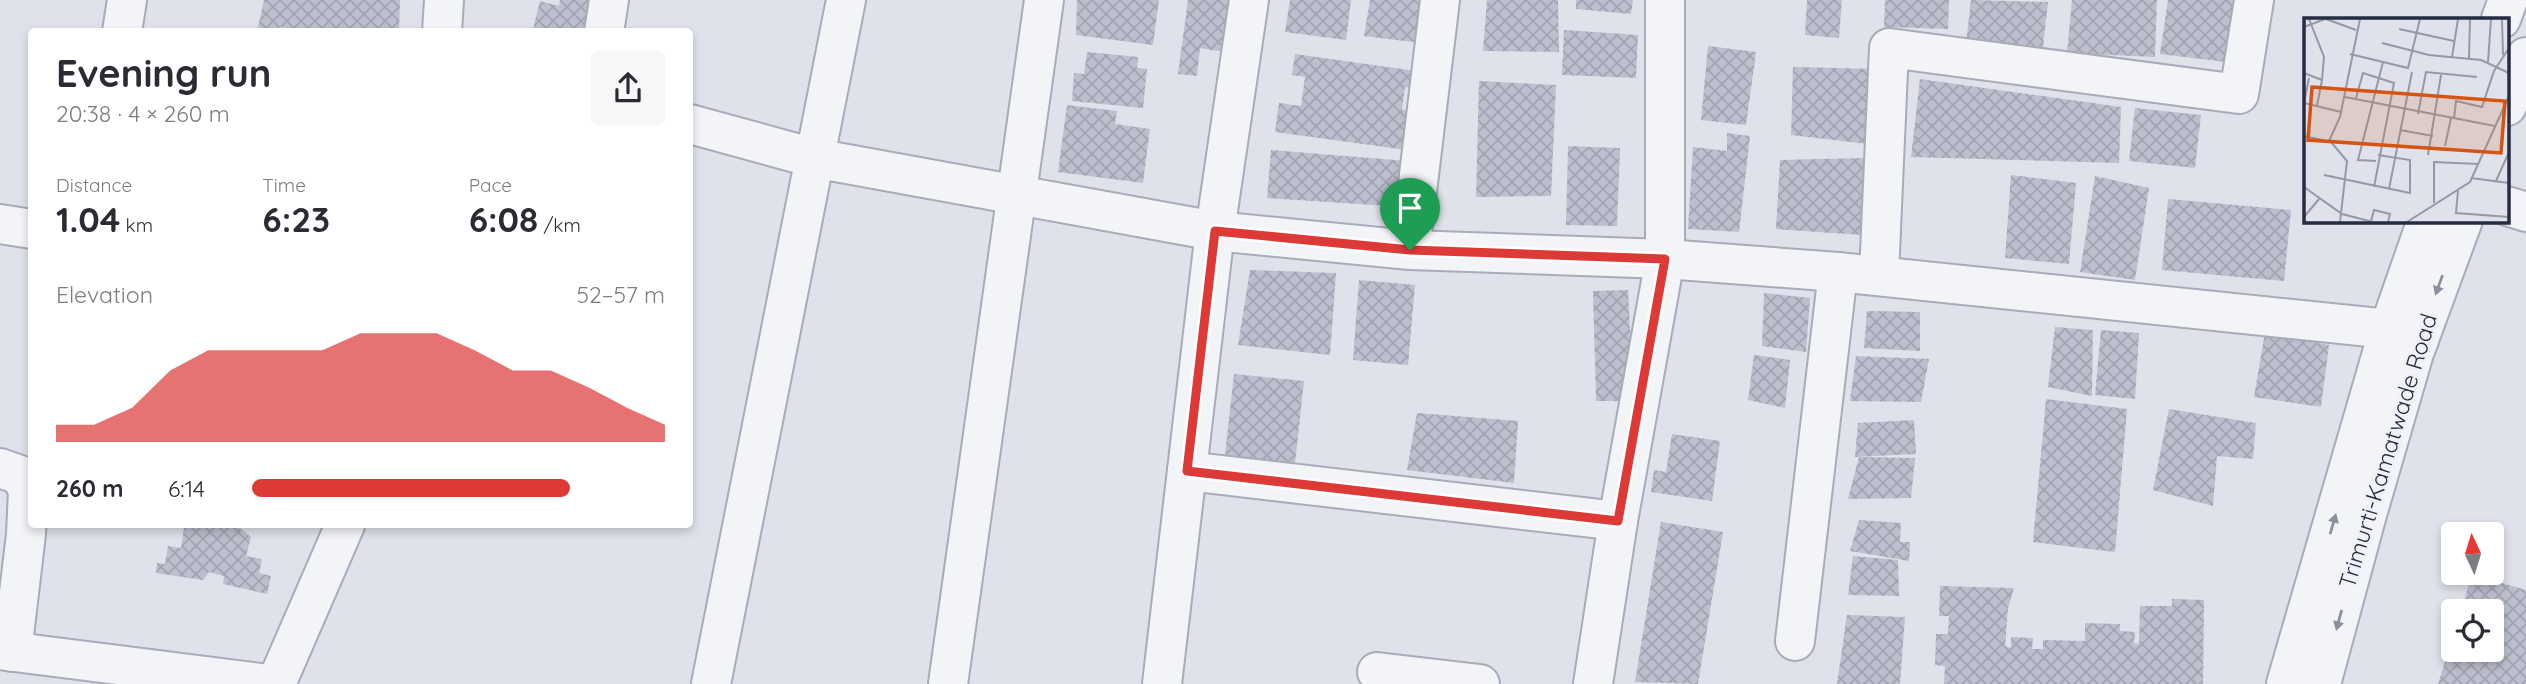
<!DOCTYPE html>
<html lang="en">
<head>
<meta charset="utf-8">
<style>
	:root { --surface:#fff; --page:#f7f7f7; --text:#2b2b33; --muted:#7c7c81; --accent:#dc3937 }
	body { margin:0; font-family:Quicksand,sans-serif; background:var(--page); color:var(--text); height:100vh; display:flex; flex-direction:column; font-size:26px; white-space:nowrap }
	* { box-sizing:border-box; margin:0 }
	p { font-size:23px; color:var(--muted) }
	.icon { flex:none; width:38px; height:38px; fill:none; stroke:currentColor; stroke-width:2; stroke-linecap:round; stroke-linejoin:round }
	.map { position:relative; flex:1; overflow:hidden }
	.details { position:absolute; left:28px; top:28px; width:665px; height:500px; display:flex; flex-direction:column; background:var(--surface); border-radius:7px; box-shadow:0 4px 10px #0003 }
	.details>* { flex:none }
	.needle { width:46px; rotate:356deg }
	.tools { position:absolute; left:2441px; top:522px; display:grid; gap:14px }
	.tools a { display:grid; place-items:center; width:63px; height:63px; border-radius:7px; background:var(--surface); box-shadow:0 4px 10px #0003; font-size:35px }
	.pin { position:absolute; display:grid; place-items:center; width:60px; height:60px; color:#fff; margin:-72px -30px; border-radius:50% 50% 50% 0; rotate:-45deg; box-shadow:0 0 7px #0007 }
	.pin .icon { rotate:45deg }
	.round { display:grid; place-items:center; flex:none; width:74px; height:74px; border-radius:7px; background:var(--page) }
	.headline { display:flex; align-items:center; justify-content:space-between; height:119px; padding:0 28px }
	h1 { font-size:38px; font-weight:800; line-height:52px }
	.metrics { display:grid; grid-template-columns:repeat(3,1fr); gap:10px; height:119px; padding:7px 28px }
	.metrics div { display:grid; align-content:center }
	.metrics b { font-size:35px; font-weight:800 }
	.metrics small { font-size:19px; font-weight:400 }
	.metrics p { font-size:19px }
	.chart { height:196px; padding:14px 28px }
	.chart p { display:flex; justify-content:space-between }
	.chart svg { width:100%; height:126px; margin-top:7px; fill:var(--accent); opacity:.7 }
	ul { padding:0 28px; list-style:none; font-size:23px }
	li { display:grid; grid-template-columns:112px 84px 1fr; align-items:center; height:52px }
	li i { height:18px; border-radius:9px; background:var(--accent) }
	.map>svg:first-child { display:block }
	.building { fill:url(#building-cross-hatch) }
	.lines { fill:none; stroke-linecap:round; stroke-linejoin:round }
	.minor-casing { stroke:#a8abb8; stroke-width:42 }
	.minor { stroke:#f3f4f8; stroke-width:38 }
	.oneway { fill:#8c909e }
	.route-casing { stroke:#fff; stroke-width:14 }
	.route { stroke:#dc3937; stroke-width:9 }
	.labels { text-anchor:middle; stroke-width:6; stroke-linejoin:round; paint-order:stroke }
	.street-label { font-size:23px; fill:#262c43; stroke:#eff1f7 }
	.inset-road { fill:none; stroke:#9599a7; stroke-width:2 }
	.view { fill:#d55412; fill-opacity:0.15; stroke:#d55412; stroke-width:3.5 }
	.inset-edge { fill:none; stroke:#262c43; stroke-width:3.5 }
</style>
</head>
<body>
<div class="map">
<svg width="2526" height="684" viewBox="0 0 2526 684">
	<defs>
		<pattern id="building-cross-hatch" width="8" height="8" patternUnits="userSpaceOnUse" patternTransform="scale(1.75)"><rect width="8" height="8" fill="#bcc0ce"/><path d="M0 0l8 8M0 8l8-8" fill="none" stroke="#a1a5b2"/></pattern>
	</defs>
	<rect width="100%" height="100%" fill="#dfe2ea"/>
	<g class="building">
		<path d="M264 0H400L399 32 338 29V32H283L282 27 257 32Z"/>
		<path d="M560 0H601L595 32H544L533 29 540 1 559 6Z"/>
		<path d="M1077 0H1159L1153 45 1076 35Z"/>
		<path d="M1188 0H1231L1224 52 1200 48 1197 76 1178 74Z"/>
		<path d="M1290 0H1351L1346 40 1285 32Z"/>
		<path d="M1370 0H1432L1429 44 1364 36Z"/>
		<path d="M1487 0H1558L1559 52 1483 51Z"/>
		<path d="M1576 0H1633L1631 14 1576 9Z"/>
		<path d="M1807 0H1842L1839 38 1805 35Z"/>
		<path d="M1885 0H1949L1948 29 1884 27Z"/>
		<path d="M1971 0 2048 2 2043 47 1966 44Z"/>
		<path d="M2072 0H2157L2155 57 2067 53Z"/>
		<path d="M2168 0H2240L2234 63 2160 54Z"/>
		<path d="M1564 30 1638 35 1636 78 1562 75Z"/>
		<path d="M1708 46 1756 52 1746 125 1701 120Z"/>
		<path d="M1087 52 1138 57 1137 68 1147 69 1143 108 1072 101 1074 73 1084 74Z"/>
		<path d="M1295 54 1416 71 1414 89 1405 87 1402 110 1419 112 1414 151 1275 132 1279 103 1301 106 1305 77 1292 75Z"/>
		<path d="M1793 67 1877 69 1876 145 1791 135Z"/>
		<path d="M1920 79 2121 107 2119 163 1911 157Z"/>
		<path d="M1479 81 1556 85 1551 196 1476 197Z"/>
		<path d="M1067 105 1117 111 1115 124 1150 129 1143 183 1058 172Z"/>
		<path d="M2135 108 2201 115 2195 168 2129 161Z"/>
		<path d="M1727 133 1750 136 1739 232 1688 229 1693 147 1727 151Z"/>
		<path d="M1568 146 1620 148 1617 226 1566 225Z"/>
		<path d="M1271 150 1407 161 1404 207 1267 198Z"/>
		<path d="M1866 158 1862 235 1776 229 1780 160Z"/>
		<path d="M2011 175 2076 183 2069 264 2005 258Z"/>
		<path d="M2095 176 2149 188 2135 280 2080 272Z"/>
		<path d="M2168 199 2291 210 2284 281 2162 270Z"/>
		<path d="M1250 270 1336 273 1330 355 1238 345Z"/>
		<path d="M1359 280 1415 285 1408 365 1353 360Z"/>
		<path d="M1628 290 1630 331H1637L1632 401H1596L1593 291Z"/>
		<path d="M1764 293 1810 298 1806 352 1762 346Z"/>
		<path d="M1867 311 1920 312V351L1864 348Z"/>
		<path d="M2055 327 2093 330 2092 396 2048 387Z"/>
		<path d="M2101 330 2139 333 2135 399 2095 395Z"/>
		<path d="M2265 332 2329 345 2321 407 2254 397Z"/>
		<path d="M1754 355 1790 360 1785 408 1748 400Z"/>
		<path d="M1856 356 1929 359 1921 402 1850 401Z"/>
		<path d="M1234 374 1304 381 1295 463 1225 455Z"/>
		<path d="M2046 399 2127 409 2115 552 2033 542Z"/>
		<path d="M2169 409 2256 423 2253 459 2217 456 2213 506 2153 490Z"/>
		<path d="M1417 413 1518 421 1514 483 1407 470Z"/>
		<path d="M1914 420 1916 454 1855 457 1858 423Z"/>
		<path d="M1672 434 1720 441 1712 501 1651 492 1654 470 1666 472Z"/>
		<path d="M1859 457 1915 458 1911 498 1848 499Z"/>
		<path d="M1859 520 1901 523 1900 542H1910L1909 561 1850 551Z"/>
		<path d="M1661 522 1723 532 1698 684 1635 682Z"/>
		<path d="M175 525H236L251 537 246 556 262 559 259 573 271 576 267 594 223 584 224 576 209 572 203 580 156 573 157 563 165 564 168 546 181 548 184 528Z"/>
		<path d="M1853 556 1898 560 1899 596 1848 595Z"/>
		<path d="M2472 574 2526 590V684H2438L2453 637 2454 649H2492V611H2461Z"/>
		<path d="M1940 586 2014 588 2008 608 2005 646 2011 648V637L2033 638 2032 649H2043V640L2085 641V623L2120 624V631L2135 632 2134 643 2139 644 2140 606H2172V599L2204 600 2203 684H1944L1945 666 1935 665 1936 634H1948L1949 616H1939Z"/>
		<path d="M1847 615 1905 617 1900 684H1837Z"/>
	</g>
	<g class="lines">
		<defs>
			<g id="minor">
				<path d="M2501 19 2508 0"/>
				<path d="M122 32 127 0"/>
				<path d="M442 32 444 0"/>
				<path d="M604 32 609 0"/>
				<path d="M2507 106 2526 57"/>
				<path d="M690 124 814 158 1215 231 1410 250 1665 259 1838 272 2389 329 2419 340"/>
				<path d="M2507 206 2526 212"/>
				<path d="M0 224 32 229"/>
				<path d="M1410 250 1440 0"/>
				<path d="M1879 275 1889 48 2239 94 2254 0"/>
				<path d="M0 468 20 475 28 490 26 534 12 652"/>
				<path d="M1187 471 1618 521"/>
				<path d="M1795 641 1838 272"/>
				<path d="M0 650 268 684"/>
				<path d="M1377 672 1480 684"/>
				<path d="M276 684 345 525"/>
				<path d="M711 684 846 0"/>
				<path d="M948 684 1044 0"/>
				<path d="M1162 684 1215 231 1249 0"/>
				<path d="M1593 684 1618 521 1665 259V0"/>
				<path d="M2286 684 2389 329 2427 220"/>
				<path d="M2321 684 2366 518 2414 353 2463 220"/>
			</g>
		</defs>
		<use href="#minor" class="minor-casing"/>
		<use href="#minor" class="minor"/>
	</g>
	<defs><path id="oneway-solid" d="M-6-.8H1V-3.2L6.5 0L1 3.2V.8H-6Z" transform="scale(1.75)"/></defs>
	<g class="oneway">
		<use href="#oneway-solid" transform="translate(2439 285) rotate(110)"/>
		<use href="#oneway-solid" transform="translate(2333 524) rotate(-74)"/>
		<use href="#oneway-solid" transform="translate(2339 620) rotate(105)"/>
	</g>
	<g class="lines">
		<defs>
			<path id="route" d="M1215 231 1410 250 1665 259 1618 521 1187 471Z"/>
		</defs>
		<use href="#route" class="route-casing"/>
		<use href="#route" class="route"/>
	</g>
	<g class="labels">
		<g class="street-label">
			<text transform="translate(2388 451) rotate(-73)" y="8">Trimurti-Kamatwade Road</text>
		</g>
	</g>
	<g transform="translate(2304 18)">
		<rect width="205" height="205" fill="#dfe2ea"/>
		<path class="inset-road" d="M5 1 20 39 18 62M22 1 52 12M198 1 199 37M0 9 21 1M95 11 150 23M78 25 125 37 177 42 205 55M46 36 104 50 116 1M148 39 154 1M165 40 166 1M184 44 187 1M0 55 18 62 13 88M41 79 191 108M52 80 59 55 90 65 70 169M0 85 37 94M0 85 5 60M114 96 122 54 173 59M150 101 152 83 178 89 190 53 205 30M96 112 129 118M0 118 27 124 43 143 36 204M25 123 36 99 56 1M141 128 147 100M124 137 137 57M72 143 54 142 79 44M20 157 106 175V142L74 137M167 160 205 165M192 163 205 134M0 169 38 196 69 204M85 171 108 54M154 173 152 195 205 199M130 185V144L174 146M0 199 15 181M67 203 70 192 86 196 84 204M103 204 166 164 205 78"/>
		<path class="view" d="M8 69 201 83 197 135 4 122Z"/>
		<rect width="205" height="205" class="inset-edge"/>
	</g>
</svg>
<div class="tools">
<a><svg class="needle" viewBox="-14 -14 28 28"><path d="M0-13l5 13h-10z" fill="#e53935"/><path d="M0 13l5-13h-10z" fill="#7c7c81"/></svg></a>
<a><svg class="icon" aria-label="locate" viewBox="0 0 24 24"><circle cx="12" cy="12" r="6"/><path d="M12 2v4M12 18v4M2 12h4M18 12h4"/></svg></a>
</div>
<div class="pin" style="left:1410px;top:250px;background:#1e9e55"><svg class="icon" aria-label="arrive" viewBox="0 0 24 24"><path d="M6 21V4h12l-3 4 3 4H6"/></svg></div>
<section class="details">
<div class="headline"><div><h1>Evening run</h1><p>20:38 · 4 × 260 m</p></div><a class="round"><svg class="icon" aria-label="share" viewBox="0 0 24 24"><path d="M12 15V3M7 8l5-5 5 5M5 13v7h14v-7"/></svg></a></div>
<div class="metrics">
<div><p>Distance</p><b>1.04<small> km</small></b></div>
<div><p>Time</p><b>6:23</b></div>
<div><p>Pace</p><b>6:08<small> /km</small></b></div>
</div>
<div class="chart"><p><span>Elevation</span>52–57 m</p>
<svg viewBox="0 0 160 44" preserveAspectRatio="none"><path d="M0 44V38L10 38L20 32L30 19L40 12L50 12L60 12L70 12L80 6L90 6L100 6L110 12L120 19L130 19L140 25L150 32L160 38V44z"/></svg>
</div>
<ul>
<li><b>260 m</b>6:14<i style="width:77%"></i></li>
</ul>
</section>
</div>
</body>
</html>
